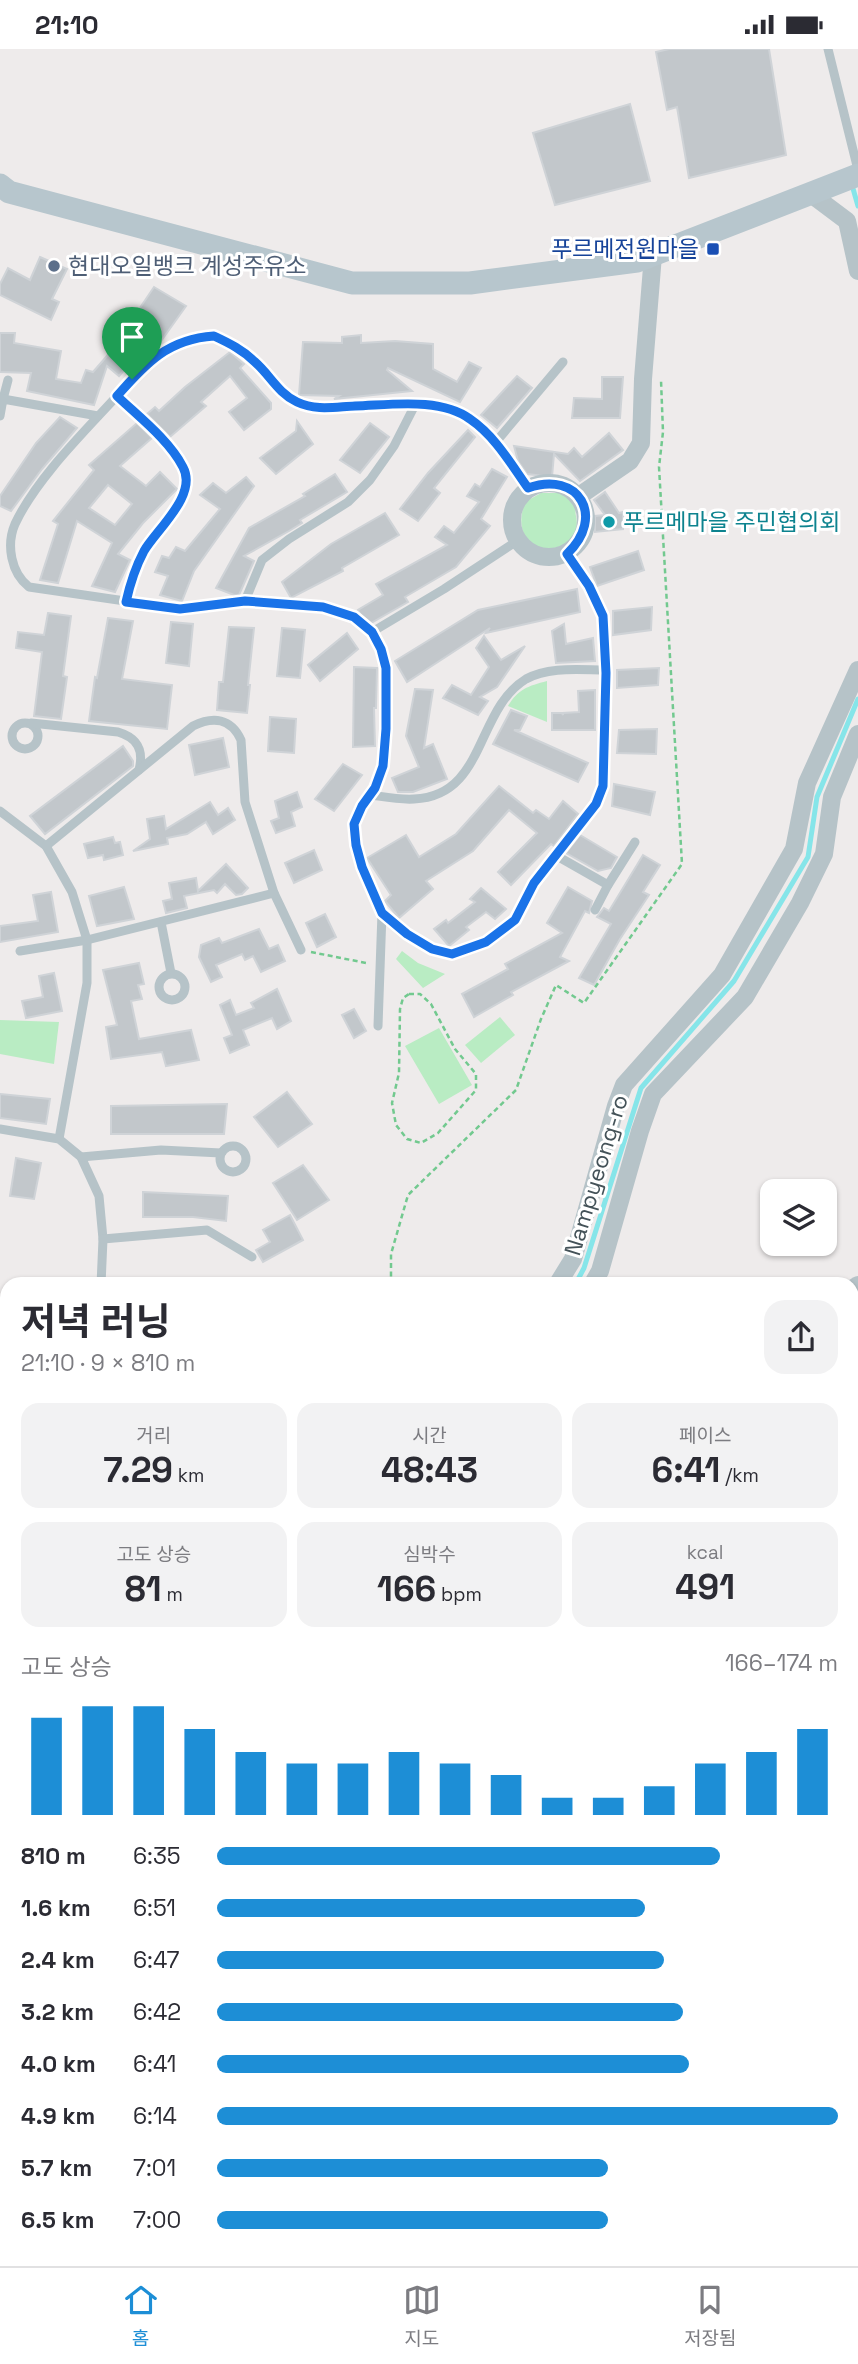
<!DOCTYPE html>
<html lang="ko">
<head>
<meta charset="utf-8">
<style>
	:root { --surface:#fff; --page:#f2f2f3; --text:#2b2b33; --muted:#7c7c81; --line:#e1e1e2; --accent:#1d8ed6 }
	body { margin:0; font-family:"Space Grotesk","Noto Sans KR",sans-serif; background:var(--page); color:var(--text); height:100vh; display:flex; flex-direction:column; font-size:26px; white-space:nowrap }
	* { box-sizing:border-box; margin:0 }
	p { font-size:23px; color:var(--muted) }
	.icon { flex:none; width:38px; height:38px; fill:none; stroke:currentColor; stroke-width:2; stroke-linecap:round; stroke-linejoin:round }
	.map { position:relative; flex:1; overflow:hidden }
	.details { position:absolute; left:0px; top:1228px; width:859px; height:989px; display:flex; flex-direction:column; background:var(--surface); border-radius:21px 21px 0 0; box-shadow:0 2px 5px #0004 }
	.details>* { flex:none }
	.buttons { position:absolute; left:760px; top:1130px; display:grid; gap:14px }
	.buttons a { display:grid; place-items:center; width:77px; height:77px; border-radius:14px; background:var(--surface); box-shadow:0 2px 5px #0004; font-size:35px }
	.pin { position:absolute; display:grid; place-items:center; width:60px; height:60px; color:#fff; margin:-72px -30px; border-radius:50% 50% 50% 0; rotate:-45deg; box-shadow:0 0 7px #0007 }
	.pin .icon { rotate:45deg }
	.round { display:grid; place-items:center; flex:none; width:74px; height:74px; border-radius:21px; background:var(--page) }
	.summary { display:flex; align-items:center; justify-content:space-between; height:119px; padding:0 21px }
	h1 { font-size:38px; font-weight:700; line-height:52px }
	.metrics { display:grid; grid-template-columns:repeat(3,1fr); gap:10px; height:119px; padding:7px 21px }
	.metrics div { display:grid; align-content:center; border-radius:18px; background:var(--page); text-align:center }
	.metrics b { font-size:35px; font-weight:700 }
	.metrics small { font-size:19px; font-weight:400 }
	.metrics p { font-size:19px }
	.chart { height:196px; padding:14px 21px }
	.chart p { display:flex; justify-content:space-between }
	.chart svg { width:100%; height:126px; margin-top:7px; stroke:var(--accent); stroke-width:6 }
	ul { padding:0 21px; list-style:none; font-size:23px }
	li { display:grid; grid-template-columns:112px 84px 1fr; align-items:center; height:52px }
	li i { height:18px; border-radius:9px; background:var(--accent) }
	.status { display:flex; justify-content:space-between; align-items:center; height:49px; padding:0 35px; background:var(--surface); direction:ltr }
	.status svg { height:19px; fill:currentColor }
	.dock { display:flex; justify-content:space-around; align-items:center; height:98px; border-top:2px solid var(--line); background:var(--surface); font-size:19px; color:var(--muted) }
	.dock a { display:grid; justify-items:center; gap:4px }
	.dock .on { color:var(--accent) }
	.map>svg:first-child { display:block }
	.green { fill:#b9ecc3 }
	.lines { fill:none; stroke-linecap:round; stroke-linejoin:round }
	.stream { stroke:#86e5e9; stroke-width:5 }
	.building { fill:#c2c7cb; stroke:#cfd3d7; stroke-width:2; fill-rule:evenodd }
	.path { stroke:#72c98f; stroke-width:2.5; stroke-dasharray:5 3.5; stroke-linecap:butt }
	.lane { stroke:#b6c3c8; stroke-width:9 }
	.street { stroke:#b6c3c8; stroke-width:18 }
	.secondary { stroke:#b7c6cd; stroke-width:23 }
	.route-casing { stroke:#fff; stroke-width:14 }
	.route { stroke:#1a73e8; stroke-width:9 }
	.transit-dot { fill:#1a4fb4; stroke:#fff; stroke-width:2.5 }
	.service-dot { fill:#5c6f8a; stroke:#fff; stroke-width:2.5 }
	.culture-dot { fill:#0f9aa8; stroke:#fff; stroke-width:2.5 }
	.labels { text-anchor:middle; stroke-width:6; stroke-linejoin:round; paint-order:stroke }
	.transit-label { font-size:23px; fill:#164399; stroke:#fff; text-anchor:end }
	.service-label { font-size:23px; fill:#4e5e75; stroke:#fff; text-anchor:start }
	.culture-label { font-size:23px; fill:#0d838f; stroke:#fff; text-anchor:start }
	.street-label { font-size:23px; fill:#445258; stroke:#fff }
</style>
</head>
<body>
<div class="status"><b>21:10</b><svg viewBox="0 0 49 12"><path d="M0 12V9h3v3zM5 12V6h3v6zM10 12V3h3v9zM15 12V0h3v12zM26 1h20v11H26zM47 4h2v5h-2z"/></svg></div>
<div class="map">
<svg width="858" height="2217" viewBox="0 0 858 2217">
	<rect width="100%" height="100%" fill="#eeebeb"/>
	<g class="green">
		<path d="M541 444H562C565 448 572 452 574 456 576 459 575 463 576 467 586 512 503 513 525 453Z"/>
		<path d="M547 632V673L508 657C518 640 528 637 547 632Z"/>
		<path d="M402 902 418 914 445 925 423 939 396 910Z"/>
		<path d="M500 968 515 986 481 1014 465 996Z"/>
		<path d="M0 971 59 973 54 1015 0 1005Z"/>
		<path d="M439 979 472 1036 439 1055 405 997Z"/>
	</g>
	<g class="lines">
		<g class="stream">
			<path d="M852 136 858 157"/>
			<path d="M575 1236 584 1219 641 1039 734 932 808 808 817 748 858 650"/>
			<path d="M135 2217 141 2210"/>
		</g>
	</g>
	<g class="building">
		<path d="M669 0H769L786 106 689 129 677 58 667 61 656 3Z"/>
		<path d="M630 55 650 132 555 156 533 84Z"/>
		<path d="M40 208 67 220 52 250 59 253 51 271 0 246V235L8 219 30 231Z"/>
		<path d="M154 238 186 257 159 295 151 290 119 327 107 317 94 356 27 342 31 324 0 323V284H15L14 294 61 302 56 330 81 334 86 321 93 323 133 277 129 275Z"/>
		<path d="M361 286V294L395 292 433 295V320L457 333 469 313 481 319 460 353 388 319 387 321 412 342 334 350 339 347 299 346 303 293 342 294V288Z"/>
		<path d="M230 303 244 315 240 319 271 354V360L244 381 229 363 247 349 230 327 201 353 206 357 170 388 147 365 155 358 159 362 185 338Z"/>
		<path d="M517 327 532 339 497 379 481 366Z"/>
		<path d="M602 328H623L620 369H572L574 349 602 350Z"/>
		<path d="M60 368 77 379 42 420 11 462 0 457V447L36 394Z"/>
		<path d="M297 372 313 395 276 425 260 409 296 382Z"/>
		<path d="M137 374 152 389 120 417 146 437 160 423 177 440 143 474 118 505 130 511 115 543 92 537 112 494 77 472 58 534 40 531 58 475 53 472 94 421 89 416ZM108 436 132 455 115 476 89 459Z"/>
		<path d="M370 374 389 388 360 424 340 411Z"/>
		<path d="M468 381 475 388 434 439 440 444 418 472 400 460 428 424Z"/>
		<path d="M609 384 623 401 580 432 554 405 552 428 527 425 518 412 514 397 568 405 574 399 582 408Z"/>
		<path d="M492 420 507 428 481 470 490 477 456 518 405 548 408 553 371 574 360 565 358 561 383 546 376 535 447 496 435 488 444 477 454 484 479 453 467 447 475 435 480 438Z"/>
		<path d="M335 425 347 443 300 471 302 474 289 482 244 507 254 512 239 546H234L216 539 249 479 305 447 303 445Z"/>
		<path d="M246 428 254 437 194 522 182 552 160 546 168 527 155 523 162 507 169 509 176 498 185 502 220 460 200 446 213 434 226 444Z"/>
		<path d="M605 443 619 464 623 463V480L595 483V467L605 466 594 451Z"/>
		<path d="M385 464 399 486 342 519 343 522 291 549 282 533 331 495Z"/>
		<path d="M638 502 644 521 597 537 590 518Z"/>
		<path d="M577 540 580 563 486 584 490 579 407 633 395 612 478 561Z"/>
		<path d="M652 558 651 581 613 586V562Z"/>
		<path d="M48 564 71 567 63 627 67 628 61 670 34 667 42 603 16 599 18 583 44 586Z"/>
		<path d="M108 569 133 572 122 630 172 636 167 680 89 672 95 628 97 629Z"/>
		<path d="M171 573 193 575 189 617 166 614Z"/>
		<path d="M564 575 566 595 593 589 595 612 556 614 552 582Z"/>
		<path d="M229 578 254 579 248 636H250L247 664 217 661 219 633H223Z"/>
		<path d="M282 579 305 581 300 629 277 627Z"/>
		<path d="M347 584 358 600 320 632 308 616Z"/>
		<path d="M484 587 501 611 525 597 497 638 480 648 488 652 478 666 443 649 452 636 471 646 489 618 476 599Z"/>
		<path d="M354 618 377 619 376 659H374L375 697 353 698Z"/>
		<path d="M659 619 658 636 617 639V621Z"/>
		<path d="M415 640 433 641 424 699 433 695 447 730 413 743H398L392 729 419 718 406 687Z"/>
		<path d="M595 641V681H552V664H562L563 666V664L579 663 578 642Z"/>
		<path d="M511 661 527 667 520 681H514L588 714 578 733 493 695Z"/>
		<path d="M270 668 296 670 294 704 268 702Z"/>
		<path d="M657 680 656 705 617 704 619 681Z"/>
		<path d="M223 689 229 718 195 726 189 696Z"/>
		<path d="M123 697 133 712V717L45 785 30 767Z"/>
		<path d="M343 715 362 726 334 762 315 750Z"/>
		<path d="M614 735 655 743 650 766 612 757Z"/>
		<path d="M499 737 533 764 536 761 549 770 563 752 578 765 554 797 551 795 511 836 498 823 537 784 509 761 473 802 426 832 433 840 399 869 385 852 391 846 367 809 406 786 419 808 456 785Z"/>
		<path d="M297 743 302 758 291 763 295 777 276 784 271 772 279 769 275 752Z"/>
		<path d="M210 753 218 766 228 759 235 771 213 785 206 773 187 785 167 789 168 795 133 802 150 790 147 770 164 767 166 780Z"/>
		<path d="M580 786 617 808 611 819 598 822 566 804Z"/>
		<path d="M113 788 115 794 120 793 123 806 104 811 103 806 88 809 84 795Z"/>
		<path d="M314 801 322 821 294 834 285 814Z"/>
		<path d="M643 806 660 816 643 843 649 846 620 890 594 936 579 929 611 875 597 868 604 859 609 862Z"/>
		<path d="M226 815 248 839 242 845 236 846 225 835 217 844 214 841 184 847 187 859 166 864 163 852 172 850 169 834 196 829 198 842Z"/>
		<path d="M124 838 134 870 97 877 89 847Z"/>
		<path d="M568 838 592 852 589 864 585 862 560 908 569 912 511 943 513 946 474 968 462 945 508 920 505 915 562 884 547 874Z"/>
		<path d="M481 839 506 860 495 870 486 863 466 878 469 881 449 897 434 880 446 871 448 874 475 853 470 850Z"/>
		<path d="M51 843 58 883 0 893V877L38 872 33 846Z"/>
		<path d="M325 865 336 888 317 898 306 874Z"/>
		<path d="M259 880 269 900 278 896 285 912 261 923 253 907 245 911 242 905 216 916 222 928 211 933 199 908 201 896 219 889 222 894Z"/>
		<path d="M139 914 144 935 138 936 142 950 131 952 139 990 191 981 199 1011 166 1017 162 1003 111 1010 106 978 117 976 103 921Z"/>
		<path d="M54 924 62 962 26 969 22 952 43 948 39 927Z"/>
		<path d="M277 940 291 972 277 980 272 969 243 981 249 996 230 1004 224 989 232 986 220 956 230 951 236 966 254 959 251 954Z"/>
		<path d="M354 960 366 982 354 989 342 966Z"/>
		<path d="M287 1043 312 1075 278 1098 254 1068Z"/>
		<path d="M0 1045 50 1050 46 1075 0 1069Z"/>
		<path d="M227 1055 224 1085H111V1057Z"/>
		<path d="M16 1109 41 1114 34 1150 10 1147Z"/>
		<path d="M303 1116 329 1151 297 1171 273 1134Z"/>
		<path d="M143 1143 228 1147 226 1172 193 1168H143Z"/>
		<path d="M290 1166 303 1191 263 1213 256 1201 270 1193 263 1181Z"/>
	</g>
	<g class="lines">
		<g class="path">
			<path d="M311 903 366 914"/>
			<path d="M409 945H420L431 955 455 1000 476 1025V1041L438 1084 421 1094 407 1090 396 1076 392 1054 399 1024 400 960 403 949Z"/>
			<path d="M391 1236V1205L408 1146 516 1041 541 970 556 936 584 954 682 815 659 418 663 383 661 331"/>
			<path d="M0 1732 7 1717"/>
		</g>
		<g class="lane">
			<path d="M828 0 858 121"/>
			<path d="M117 347C139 368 169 391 183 418 198 446 157 480 144 503 134 519 130 535 126 553"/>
			<path d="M3 350 8 331"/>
			<path d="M0 367 3 350 98 367"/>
			<path d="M495 394 563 313"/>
			<path d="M529 439C496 394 477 358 416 354 402 354 387 356 373 356 358 357 334 362 320 360 267 356 253 281 197 288 182 290 166 300 154 308 140 319 129 334 117 347 84 383 36 430 15 475 6 496 11 524 29 538L180 560 245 552 323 558 353 568 372 583 381 600 386 619V680L383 717 375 739 362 757 354 775 356 796 362 818 382 864 407 885 433 900 452 905 486 893 515 871 534 834 595 755 603 737 606 624 603 567 589 537 567 505"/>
			<path d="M245 552 262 511 289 490 348 453 370 431 394 397 416 354"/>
			<path d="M372 583 444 540 517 492"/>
			<circle cx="25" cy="687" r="13"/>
			<path d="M31 674 118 683C138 689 144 701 139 721"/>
			<path d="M371 746C385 748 400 751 414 750 486 747 475 661 526 630 549 617 581 621 606 621"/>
			<path d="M0 762 46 797 72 843 87 891V934L59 1090"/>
			<path d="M46 797 193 677C213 667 231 669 241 691L245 753 274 844 301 901"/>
			<path d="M557 807 608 836 635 793"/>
			<path d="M595 861 608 836"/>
			<path d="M161 873 171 924"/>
			<path d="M20 902 87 891 274 844"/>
			<circle cx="172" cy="938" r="13"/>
			<path d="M378 977 382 864"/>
			<path d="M0 1080 59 1090 81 1108 99 1147 103 1190 101 1236"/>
			<circle cx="233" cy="1110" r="13"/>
			<path d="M81 1108 161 1101 221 1104"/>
			<path d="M103 1190 207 1181 252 1208"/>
		</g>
		<g class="street">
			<path d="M811 145 847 172 858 222"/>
			<circle cx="549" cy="471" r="37"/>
			<path d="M579 447 630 412 641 394 643 330 653 206"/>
			<path d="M557 1236 573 1210 616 1057 624 1036 722 926 794 800 807 734 858 621"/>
			<path d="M592 1236 600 1222 640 1082 653 1045 745 948 800 854 824 805 832 748 858 685"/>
			<path d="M852 1240 858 1236"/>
			<path d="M858 1403V1411"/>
			<path d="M0 1933H7"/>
			<path d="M852 2064 858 2056"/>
			<path d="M113 2217 119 2210"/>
			<path d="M163 2217 169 2210"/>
			<path d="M739 2217 741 2210"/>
		</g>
		<path class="secondary" d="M0 136 9 143 352 234H470L637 212 858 126"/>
	</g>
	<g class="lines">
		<defs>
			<path id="route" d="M214 287C229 294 243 301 255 313 270 326 278 344 297 353 316 362 334 358 355 357 390 356 440 348 470 370 495 387 511 415 528 439 579 421 606 468 567 505L589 537 603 567 606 624 603 737 596 755 534 834 515 871 486 893 452 905 432 900 407 885 382 864 362 818 356 796 354 775 362 757 375 739 383 717 386 680V619L381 600 372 583 354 568 323 558 245 552 180 560 126 553C130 535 135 519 144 502 157 480 198 446 183 418 169 391 139 368 117 347 146 314 168 290 214 287Z"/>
		</defs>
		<use href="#route" class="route-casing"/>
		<use href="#route" class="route"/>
	</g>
	<rect class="transit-dot" x="706" y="193" width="14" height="14" rx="3.5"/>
	<circle class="service-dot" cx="54" cy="217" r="7"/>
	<circle class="culture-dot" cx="609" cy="473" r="7"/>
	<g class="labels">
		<g class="transit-label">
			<text x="699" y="208">푸르메전원마을</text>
		</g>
		<g class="service-label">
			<text x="68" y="225">현대오일뱅크 계성주유소</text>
		</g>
		<g class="culture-label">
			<text x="623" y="481">푸르메마을 주민협의회</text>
		</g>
		<g class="street-label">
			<text transform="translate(596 1126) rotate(-73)" y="8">Nampyeong-ro</text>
		</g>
	</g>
</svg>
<div class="buttons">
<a><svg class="icon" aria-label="layers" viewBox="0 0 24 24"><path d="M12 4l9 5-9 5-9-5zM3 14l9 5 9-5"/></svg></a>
</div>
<div class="pin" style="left:132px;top:330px;background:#1e9e55"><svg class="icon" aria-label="arrive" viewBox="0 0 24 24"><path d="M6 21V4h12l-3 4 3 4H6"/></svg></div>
<section class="details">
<div class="summary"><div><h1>저녁 러닝</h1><p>21:10 · 9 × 810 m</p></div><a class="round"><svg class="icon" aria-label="share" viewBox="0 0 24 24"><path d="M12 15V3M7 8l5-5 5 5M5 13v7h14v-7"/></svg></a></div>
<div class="metrics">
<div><p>거리</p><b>7.29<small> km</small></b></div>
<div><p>시간</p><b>48:43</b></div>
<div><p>페이스</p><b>6:41<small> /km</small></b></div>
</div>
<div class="metrics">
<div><p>고도 상승</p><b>81<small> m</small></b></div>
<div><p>심박수</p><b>166<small> bpm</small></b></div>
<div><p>kcal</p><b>491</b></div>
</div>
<div class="chart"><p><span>고도 상승</span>166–174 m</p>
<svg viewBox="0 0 160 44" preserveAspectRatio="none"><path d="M5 44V10M15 44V6M25 44V6M35 44V14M45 44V22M55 44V26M65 44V26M75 44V22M85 44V26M95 44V30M105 44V38M115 44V38M125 44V34M135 44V26M145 44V22M155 44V14"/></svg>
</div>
<ul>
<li><b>810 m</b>6:35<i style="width:81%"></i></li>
<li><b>1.6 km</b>6:51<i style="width:69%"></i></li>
<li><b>2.4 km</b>6:47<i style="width:72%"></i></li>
<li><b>3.2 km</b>6:42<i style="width:75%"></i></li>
<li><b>4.0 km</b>6:41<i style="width:76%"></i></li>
<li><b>4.9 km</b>6:14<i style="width:100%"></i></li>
<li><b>5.7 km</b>7:01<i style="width:63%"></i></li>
<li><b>6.5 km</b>7:00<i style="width:63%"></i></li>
</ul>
</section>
</div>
<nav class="dock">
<a class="on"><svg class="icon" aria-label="home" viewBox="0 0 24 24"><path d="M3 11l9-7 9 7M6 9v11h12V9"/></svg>홈</a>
<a><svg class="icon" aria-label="map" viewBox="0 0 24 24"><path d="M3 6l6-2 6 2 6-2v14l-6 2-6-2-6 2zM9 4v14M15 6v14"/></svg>지도</a>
<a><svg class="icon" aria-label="saved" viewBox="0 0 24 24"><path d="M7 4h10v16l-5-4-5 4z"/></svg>저장됨</a>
</nav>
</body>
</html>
